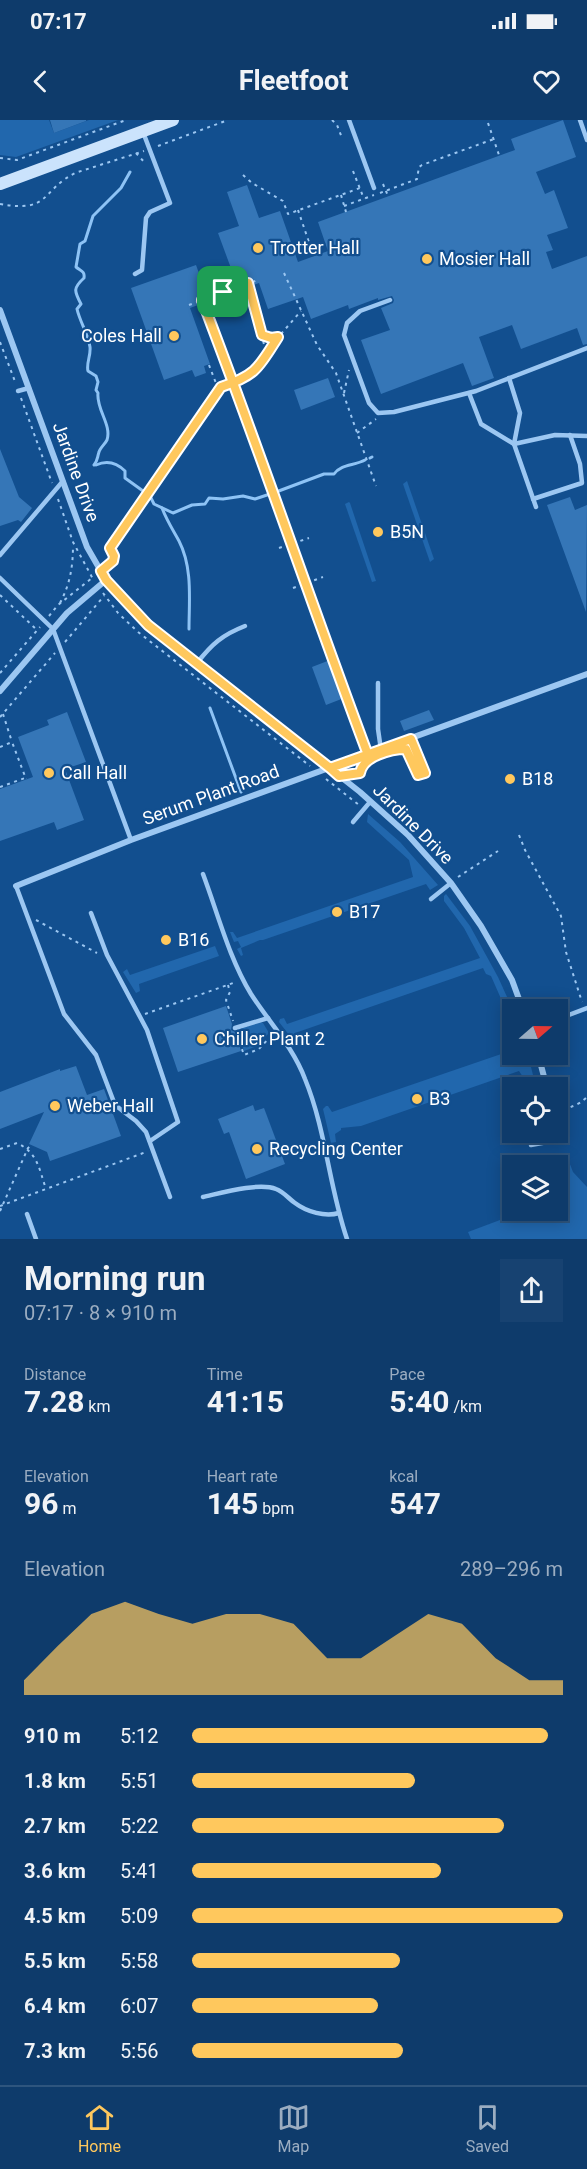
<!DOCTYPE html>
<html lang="en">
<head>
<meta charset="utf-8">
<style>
	:root { --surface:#0e3b6b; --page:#174271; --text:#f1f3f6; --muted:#9badc1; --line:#2e557e; --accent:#ffc85d }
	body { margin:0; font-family:Roboto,sans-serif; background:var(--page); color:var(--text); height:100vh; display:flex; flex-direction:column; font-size:22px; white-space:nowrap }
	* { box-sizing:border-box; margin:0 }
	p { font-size:20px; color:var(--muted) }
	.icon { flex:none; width:33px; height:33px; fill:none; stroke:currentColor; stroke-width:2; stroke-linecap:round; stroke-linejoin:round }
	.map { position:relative; height:1119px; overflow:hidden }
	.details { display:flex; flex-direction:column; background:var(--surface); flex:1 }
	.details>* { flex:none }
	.needle { width:39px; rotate:70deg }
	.tools { position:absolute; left:502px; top:879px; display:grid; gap:12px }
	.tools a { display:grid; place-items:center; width:66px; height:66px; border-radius:0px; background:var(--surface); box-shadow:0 3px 15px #0003,0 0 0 2px var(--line); font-size:30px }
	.pin { position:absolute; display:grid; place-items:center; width:51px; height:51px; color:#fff; margin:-26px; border-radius:12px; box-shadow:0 3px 9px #0006 }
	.round { display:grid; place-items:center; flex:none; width:63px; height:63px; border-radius:0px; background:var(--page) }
	.summary { display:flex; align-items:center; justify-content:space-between; height:102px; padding:0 24px }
	h1 { font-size:33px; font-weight:700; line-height:45px }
	.figures { display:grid; grid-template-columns:repeat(3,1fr); gap:9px; height:102px; padding:6px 24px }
	.figures div { display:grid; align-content:center }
	.figures b { font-size:30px; font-weight:700 }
	.figures small { font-size:16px; font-weight:400 }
	.figures p { font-size:16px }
	.chart { height:168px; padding:12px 24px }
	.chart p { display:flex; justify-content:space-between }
	.chart svg { width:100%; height:108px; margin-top:6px; fill:var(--accent); opacity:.7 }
	ul { padding:0 24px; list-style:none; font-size:20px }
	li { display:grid; grid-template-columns:96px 72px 1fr; align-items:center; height:45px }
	li i { height:15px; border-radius:8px; background:var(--accent) }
	.status { display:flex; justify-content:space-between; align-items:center; height:42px; padding:0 30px; background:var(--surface); direction:ltr }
	.status svg { height:16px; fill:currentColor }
	header { display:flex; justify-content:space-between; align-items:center; height:78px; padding:0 24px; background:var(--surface); font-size:27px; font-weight:700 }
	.tabs { display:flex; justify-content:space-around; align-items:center; height:84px; border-top:2px solid var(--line); background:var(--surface); font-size:16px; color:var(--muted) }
	.tabs a { display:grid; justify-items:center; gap:3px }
	.tabs .on { color:var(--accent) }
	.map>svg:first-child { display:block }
	.green { fill:#2167ad }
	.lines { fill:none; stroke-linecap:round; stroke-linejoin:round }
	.stream { stroke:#8ec3f5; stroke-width:3 }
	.building { fill:#3576b7 }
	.path { stroke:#9cc7f2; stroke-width:2; stroke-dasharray:3 4.5; stroke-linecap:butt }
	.lane { stroke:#9cc7f2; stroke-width:4.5 }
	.street { stroke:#9cc7f2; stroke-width:6 }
	.secondary { stroke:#cbe3fc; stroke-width:12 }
	.route-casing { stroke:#fff; stroke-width:12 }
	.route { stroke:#ffc85d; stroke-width:8 }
	.poi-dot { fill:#ffc85d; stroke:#124f8f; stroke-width:2 }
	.labels { text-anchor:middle; stroke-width:4.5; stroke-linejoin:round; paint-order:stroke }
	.poi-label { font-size:18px; fill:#fff; stroke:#124f8f; text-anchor:start }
	.street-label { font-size:18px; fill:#fff; stroke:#124f8f }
</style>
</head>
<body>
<div class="status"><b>07:17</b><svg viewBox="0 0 49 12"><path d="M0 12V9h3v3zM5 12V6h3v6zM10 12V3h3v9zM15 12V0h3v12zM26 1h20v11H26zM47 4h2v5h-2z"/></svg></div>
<header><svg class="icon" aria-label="back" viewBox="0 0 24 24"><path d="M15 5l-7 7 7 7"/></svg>Fleetfoot<svg class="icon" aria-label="heart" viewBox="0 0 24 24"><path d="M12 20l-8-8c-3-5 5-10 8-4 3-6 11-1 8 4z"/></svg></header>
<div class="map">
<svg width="587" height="1119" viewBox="0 0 587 1119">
	<rect width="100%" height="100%" fill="#124f8f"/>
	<g class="green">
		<path d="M0 0H49L54 13 89 0H118L16 37 0 35Z"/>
		<path d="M407 361 434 439 430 442 403 364Z"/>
		<path d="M349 382 350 383 376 461 372 462 345 384Z"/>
		<path d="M368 694 400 722 438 765 430 770 426 764 263 820H260L241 828 243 835 241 836 237 829 241 827 238 821 234 822 230 812H233L237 818 413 757 409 740 367 702Z"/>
		<path d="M446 774 470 806 498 857 513 890V906L491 856 486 854 483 848 295 913 296 920H293L279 902 280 899 284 898 287 904 480 838 464 808 444 781V776Z"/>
		<path d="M215 826 219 836 139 864 140 871 136 873 123 852 127 849 130 855Z"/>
		<path d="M260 902 263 903 269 913 257 926 244 931 237 910Z"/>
		<path d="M513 930V934L528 935 536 967H529L527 957H523L519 951 361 1006 341 1008V1010L335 1014 336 1022 331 1023 323 989 326 986H328L332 992Z"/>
		<path d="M555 1037 568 1039 573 1052 587 1067V1119H471L468 1112 524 1091 558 1090V1046L544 1045Z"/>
	</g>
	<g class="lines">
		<g class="stream">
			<path d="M370 338 372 337"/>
			<path d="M94 345C98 340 97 338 99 332 100 328 105 324 107 320 112 305 96 289 98 273L96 270 98 262 96 256 88 251C86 243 91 236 90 227 88 214 80 202 77 189L81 184C74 171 73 168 84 158 85 151 81 151 76 147L80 124 85 121 93 96 121 68 130 52"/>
			<path d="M96 345C107 340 117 343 125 351V358L150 376 154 384 173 393 192 385 205 384 209 378 223 379 243 376 255 379 270 374"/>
			<path d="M276 372 324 354H334C341 344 354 346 365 340"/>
			<path d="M162 388C167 401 173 410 179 421 193 448 189 481 189 509"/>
			<path d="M210 588 241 672"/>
		</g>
	</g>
	<g class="building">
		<path d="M50 0H86V1L54 13Z"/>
		<path d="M563 0 576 37 536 52 545 74 554 70 568 108 547 115 553 130 546 132 552 149 587 136V224L583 225 577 208 521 229 512 205 479 217 494 258 472 266 463 243 381 274 361 220 390 210 381 188 393 183 394 180 392 176 378 180V178L349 189 348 185 311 199 303 177 268 189 259 163 239 170 218 113 239 106 227 72 247 65 259 98 280 91 298 142 328 131 318 102 515 30 511 19Z"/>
		<path d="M196 145 209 181 190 188 210 244 204 246 206 253 195 257 192 250 164 260 131 168Z"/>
		<path d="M328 258 335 277 301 290 294 270Z"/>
		<path d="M0 329 19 377 32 388 21 402 18 400 0 406Z"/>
		<path d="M570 377 575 390 587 385 586 492 547 385Z"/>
		<path d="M330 540 344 578 326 585 312 547Z"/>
		<path d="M429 590 434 600 404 611 400 601Z"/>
		<path d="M67 592 86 642 65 649 84 700 57 710 54 702 0 721V669L33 657 18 617 49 605 47 600Z"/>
		<path d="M226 886 232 904 231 910 235 912 241 931 178 952 163 908Z"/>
		<path d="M76 946 87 975 104 969 121 1016 50 1041 47 1032 29 1024 44 992 0 1009V972L60 949V951Z"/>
		<path d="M253 985 255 991 264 988 285 1044 246 1059 229 1012 224 1014 218 999Z"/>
	</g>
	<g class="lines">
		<g class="path">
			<path d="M332 0 337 5 342 18"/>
			<path d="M488 3 499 35"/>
			<path d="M158 26 228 0"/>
			<path d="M136 33 146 44"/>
			<path d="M0 38 17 40 126 0"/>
			<path d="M353 51 364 79"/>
			<path d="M243 55 252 63 283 81 288 94 360 68"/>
			<path d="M383 64 388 76"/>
			<path d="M380 73 417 59 419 47 422 45 494 19"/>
			<path d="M341 75 346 92"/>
			<path d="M0 84C51 93 40 71 75 53L144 31"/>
			<path d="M344 86 374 75"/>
			<path d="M298 90 314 137"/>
			<path d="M212 152 218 158 223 172"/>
			<path d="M284 153 317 225 336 253 376 366"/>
			<path d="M248 163 267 236"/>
			<path d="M202 180C259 328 309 477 364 626"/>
			<path d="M189 185 258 160"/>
			<path d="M262 215 271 218 278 217"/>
			<path d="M0 222 16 264"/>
			<path d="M209 245 219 271"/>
			<path d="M344 273 349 250"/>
			<path d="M21 278 52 363"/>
			<path d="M357 313 376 299"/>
			<path d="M58 379 73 422 93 459"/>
			<path d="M279 428 309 418"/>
			<path d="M107 445 113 441 114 436 110 428 221 267 245 258 259 247 281 214 301 191"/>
			<path d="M293 468 323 457"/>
			<path d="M103 473 118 493 138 512 310 646"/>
			<path d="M0 475 37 510"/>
			<path d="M60 483C70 464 73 447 73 425"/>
			<path d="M49 496 58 485 92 458"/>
			<path d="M65 522 104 476"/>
			<path d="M0 553 40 507"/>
			<path d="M3 594 12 622"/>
			<path d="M0 597 55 533"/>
			<path d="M0 627 12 622 26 659"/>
			<path d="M352 654 360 653 364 644"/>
			<path d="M326 659 359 685"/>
			<path d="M0 667 25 658"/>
			<path d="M519 715 525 730 561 796 566 832 582 882"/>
			<path d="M458 757 498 731"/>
			<path d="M36 800 97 833"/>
			<path d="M228 865 230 872 226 880 233 901"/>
			<path d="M145 894 236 862"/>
			<path d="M237 915 244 935 259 929 271 916"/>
			<path d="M560 1010H563C559 980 570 994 587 977"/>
			<path d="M0 1029 17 1023C38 1033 39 1049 46 1069"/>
			<path d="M0 1086 146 1032"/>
			<path d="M0 1091 28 1028 32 1025"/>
		</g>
		<g class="lane">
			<path d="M349 0 374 68"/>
			<path d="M580 0 587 20"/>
			<path d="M135 154 142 150 146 98 150 92 170 83 143 12"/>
			<path d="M390 180 360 191 347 203 344 215 369 283 378 293 394 292 476 271 587 228"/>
			<path d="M509 258 520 293 514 324 536 387"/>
			<path d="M18 271 29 268"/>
			<path d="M469 273 481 304 514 324 555 315 587 316"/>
			<path d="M533 379 582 363 580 344 570 315"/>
			<path d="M0 435 63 361"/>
			<path d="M0 458 53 509 131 720"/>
			<path d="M197 543C212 524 222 515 245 506"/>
			<path d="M378 563V609L381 630"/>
			<path d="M411 619 425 653"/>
			<path d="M353 702 370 682"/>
			<path d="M203 754C218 794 229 838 251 874 269 902 293 927 305 959 326 1010 329 1067 347 1119"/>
			<path d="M16 766 64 894 96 935 115 985 136 1001 146 1012 170 1077"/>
			<path d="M431 779 451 763"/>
			<path d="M91 793 107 835 147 910 178 1002 150 1021"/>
			<path d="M558 899 587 888"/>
			<path d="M235 908 268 898"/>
			<path d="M509 916 513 915"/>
			<path d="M531 1025 553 1021"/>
			<path d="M203 1077C221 1073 259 1062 276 1069 284 1072 289 1079 295 1083 307 1092 325 1097 339 1093"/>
			<path d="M27 1094 36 1119"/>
		</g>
		<g class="street">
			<path d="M0 190 87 427 106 460 148 505 360 672 408 715 451 763 481 806 512 860 523 890"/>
			<path d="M0 571 67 493 106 460"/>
			<path d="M16 766 131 720 587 554"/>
			<path d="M538 934 547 968"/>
			<path d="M553 1012V1021"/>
		</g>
		<path class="secondary" d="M0 64 173 0"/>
	</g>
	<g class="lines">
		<defs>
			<path id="route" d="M223 172 202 180C260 331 311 483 368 635L330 648 339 656 360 653C363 636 391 629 406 629L418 655 425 653 411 619 330 648 148 505 106 460 101 451 113 441 114 436 110 428 221 267C257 255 259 247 278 217L271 218 262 215 248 163 223 172"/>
		</defs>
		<use href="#route" class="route-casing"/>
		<use href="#route" class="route"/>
	</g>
	<g class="poi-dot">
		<circle cx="258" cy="128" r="6"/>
		<circle cx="427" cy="139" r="6"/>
		<circle cx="174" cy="216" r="6"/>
		<circle cx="378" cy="412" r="6"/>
		<circle cx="49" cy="653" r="6"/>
		<circle cx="510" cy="659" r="6"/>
		<circle cx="337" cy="792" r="6"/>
		<circle cx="166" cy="820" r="6"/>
		<circle cx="202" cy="919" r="6"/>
		<circle cx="417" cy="979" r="6"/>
		<circle cx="55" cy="986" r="6"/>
		<circle cx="257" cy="1029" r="6"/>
	</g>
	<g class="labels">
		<g class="poi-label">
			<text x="270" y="134">Trotter Hall</text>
			<text x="439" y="145">Mosier Hall</text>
			<text x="162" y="222" text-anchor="end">Coles Hall</text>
			<text x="390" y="418">B5N</text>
			<text x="61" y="659">Call Hall</text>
			<text x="522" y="665">B18</text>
			<text x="349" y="798">B17</text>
			<text x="178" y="826">B16</text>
			<text x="214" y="925">Chiller Plant 2</text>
			<text x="429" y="985">B3</text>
			<text x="67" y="992">Weber Hall</text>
			<text x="269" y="1035">Recycling Center</text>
		</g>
		<g class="street-label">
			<text transform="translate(76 352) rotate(70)" y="6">Jardine Drive</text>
			<text transform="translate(211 675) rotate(-20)" y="6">Serum Plant Road</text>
			<text transform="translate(413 704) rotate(45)" y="6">Jardine Drive</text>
		</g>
	</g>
</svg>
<div class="tools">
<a><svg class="needle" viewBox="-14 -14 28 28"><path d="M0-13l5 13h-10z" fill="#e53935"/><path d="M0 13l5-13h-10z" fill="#9badc1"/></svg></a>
<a><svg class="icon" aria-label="locate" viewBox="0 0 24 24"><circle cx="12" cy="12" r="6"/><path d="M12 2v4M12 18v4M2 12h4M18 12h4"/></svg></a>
<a><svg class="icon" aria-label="layers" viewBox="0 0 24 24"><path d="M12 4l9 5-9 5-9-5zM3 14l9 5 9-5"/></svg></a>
</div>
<div class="pin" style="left:223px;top:172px;background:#1e9e55"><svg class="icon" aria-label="arrive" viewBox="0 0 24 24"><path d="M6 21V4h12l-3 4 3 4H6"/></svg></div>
</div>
<section class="details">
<div class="summary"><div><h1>Morning run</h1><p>07:17 · 8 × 910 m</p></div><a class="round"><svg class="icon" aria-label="share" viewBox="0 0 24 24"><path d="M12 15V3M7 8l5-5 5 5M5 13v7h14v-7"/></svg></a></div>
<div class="figures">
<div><p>Distance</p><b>7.28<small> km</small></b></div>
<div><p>Time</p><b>41:15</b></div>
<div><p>Pace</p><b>5:40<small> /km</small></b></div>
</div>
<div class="figures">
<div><p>Elevation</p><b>96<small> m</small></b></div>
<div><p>Heart rate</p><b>145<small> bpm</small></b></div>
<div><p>kcal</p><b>547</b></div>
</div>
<div class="chart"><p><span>Elevation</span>289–296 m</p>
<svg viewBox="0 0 160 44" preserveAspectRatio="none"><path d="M0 44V38L10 24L20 11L30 6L40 11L50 15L60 11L70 11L80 15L90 29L100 29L110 20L120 11L130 15L140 29L150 38L160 38V44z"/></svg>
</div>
<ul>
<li><b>910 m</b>5:12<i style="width:96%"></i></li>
<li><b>1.8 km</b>5:51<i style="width:60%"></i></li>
<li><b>2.7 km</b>5:22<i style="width:84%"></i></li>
<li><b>3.6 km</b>5:41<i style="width:67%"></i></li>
<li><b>4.5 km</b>5:09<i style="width:100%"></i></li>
<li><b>5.5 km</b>5:58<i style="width:56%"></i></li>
<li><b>6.4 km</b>6:07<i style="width:50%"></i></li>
<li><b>7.3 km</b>5:56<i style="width:57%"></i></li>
</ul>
</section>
<nav class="tabs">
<a class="on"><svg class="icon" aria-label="home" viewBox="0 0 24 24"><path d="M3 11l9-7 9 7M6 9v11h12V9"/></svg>Home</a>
<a><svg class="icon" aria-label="map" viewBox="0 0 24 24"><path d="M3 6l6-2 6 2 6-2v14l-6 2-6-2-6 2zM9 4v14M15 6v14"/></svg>Map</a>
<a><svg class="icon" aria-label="saved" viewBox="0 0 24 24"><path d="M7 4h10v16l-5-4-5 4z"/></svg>Saved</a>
</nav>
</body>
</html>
